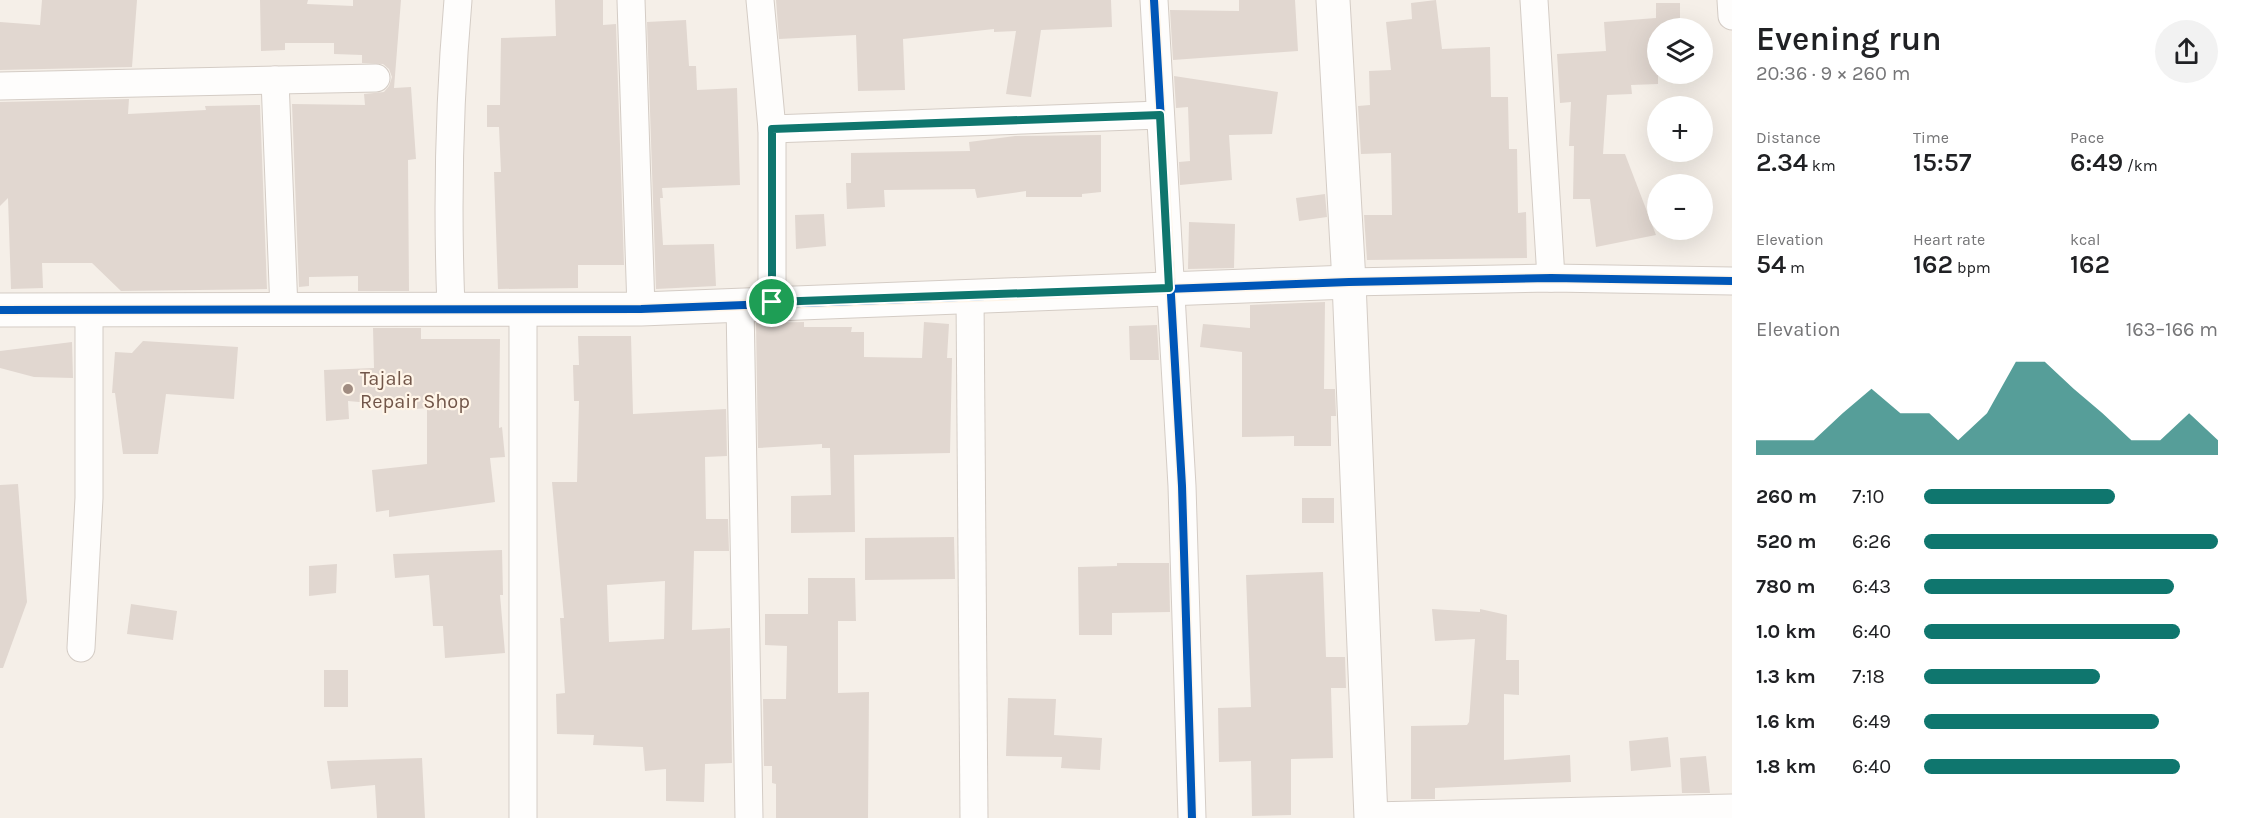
<!DOCTYPE html>
<html lang="en">
<head>
<meta charset="utf-8">
<style>
	:root { --surface:#fff; --page:#f2f2f2; --text:#202124; --muted:#757577; --accent:#0f766e }
	body { margin:0; font-family:Karla,sans-serif; background:var(--page); color:var(--text); height:100vh; display:flex; flex-direction:column; font-size:22px; white-space:nowrap }
	* { box-sizing:border-box; margin:0 }
	p { font-size:20px; color:var(--muted) }
	.icon { flex:none; width:33px; height:33px; fill:none; stroke:currentColor; stroke-width:2; stroke-linecap:round; stroke-linejoin:round }
	.map { position:relative; flex:1; overflow:hidden }
	.drawer { display:flex; flex-direction:column; background:var(--surface); width:510px }
	.drawer>* { flex:none }
	.controls { position:absolute; left:1647px; top:18px; display:grid; gap:12px }
	.controls a { display:grid; place-items:center; width:66px; height:66px; border-radius:50%; background:var(--surface); box-shadow:0 6px 24px #0002; font-size:30px }
	.pin { position:absolute; display:grid; place-items:center; width:51px; height:51px; color:#fff; margin:-26px; border:3px solid #fff; border-radius:50%; box-shadow:0 2px 6px #0007 }
	.round { display:grid; place-items:center; flex:none; width:63px; height:63px; border-radius:32px; background:var(--page) }
	.summary { display:flex; align-items:center; justify-content:space-between; height:102px; padding:0 24px }
	h1 { font-size:33px; font-weight:600; line-height:45px }
	.stats { display:grid; grid-template-columns:repeat(3,1fr); gap:9px; height:102px; padding:6px 24px }
	.stats div { display:grid; align-content:center }
	.stats b { font-size:26px; font-weight:600 }
	.stats small { font-size:16px; font-weight:400 }
	.stats p { font-size:16px }
	.chart { height:168px; padding:12px 24px }
	.chart p { display:flex; justify-content:space-between }
	.chart svg { width:100%; height:108px; margin-top:6px; fill:var(--accent); opacity:.7 }
	ul { padding:0 24px; list-style:none; font-size:20px }
	li { display:grid; grid-template-columns:96px 72px 1fr; align-items:center; height:45px }
	li i { height:15px; border-radius:8px; background:var(--accent) }
	main { display:flex; flex:1; min-height:0 }
	.map>svg:first-child { display:block }
	.building { fill:#e1d7d0; fill-rule:evenodd }
	.lines { fill:none; stroke-linecap:round; stroke-linejoin:round }
	.minor-casing { stroke:#d4ccc5; stroke-width:29 }
	.tertiary-casing { stroke:#d4ccc5; stroke-width:35 }
	.minor { stroke:#fefdfc; stroke-width:27 }
	.tertiary { stroke:#fefdfc; stroke-width:33 }
	.cycleway-casing { stroke:#fff5e8; stroke-width:11 }
	.cycleway { stroke:#0057b8; stroke-width:8 }
	.route-casing { stroke:#fff; stroke-width:12 }
	.route { stroke:#0f766e; stroke-width:8 }
	.poi-dot { fill:#a08c81; stroke:#fff5e8; stroke-width:2 }
	.labels { text-anchor:middle; stroke-width:4.5; stroke-linejoin:round; paint-order:stroke }
	.poi-label { font-size:20px; fill:#725649; stroke:#fff5e8; text-anchor:start }
</style>
</head>
<body>
<main>
<div class="map">
<svg width="1732" height="818" viewBox="0 0 1732 818">
	<rect width="100%" height="100%" fill="#f5efe8"/>
	<g class="building">
		<path d="M42 0H137L132 67 0 70V22L40 25Z"/>
		<path d="M260 0H308L307 4 353 6V0H401L394 88 411 87 416 159 408 160 409 291H358V276L309 277V286L299 287 292 104 365 105 364 94 384 92 389 86 392 77 389 69 383 64 362 63V55L334 54V43H285V50L261 51Z"/>
		<path d="M555 0H603V25L616 24 624 265H578V288L498 289 494 172H501L499 127H487V105H500L501 38 556 36Z"/>
		<path d="M776 0H1111L1112 27 1041 30 1031 97 1006 94 1016 31 994 32V29L903 39 905 90 858 91 856 35 779 39Z"/>
		<path d="M1239 0H1295L1298 51 1173 60 1170 10 1239 11Z"/>
		<path d="M1436 0 1442 49 1490 47 1491 97H1508L1509 149H1517L1518 213 1526 212 1527 258 1367 260 1364 215H1392L1391 153 1361 154 1358 106 1370 105 1369 71 1391 70 1386 22 1412 19 1411 3Z"/>
		<path d="M1656 3H1680V28H1658V84L1631 85 1632 94 1607 95 1603 154H1625L1656 235 1596 247 1590 199H1573L1574 146H1569L1571 102 1560 103 1557 54 1606 51 1604 22 1656 18Z"/>
		<path d="M686 20 689 66H696L697 90 737 88 740 185 662 188 663 198H660L663 245 714 244 716 286 656 289 647 22Z"/>
		<path d="M1174 76 1278 92 1272 134 1229 135 1232 180 1180 185 1179 162 1190 161 1188 107 1176 108Z"/>
		<path d="M129 99 128 114 206 110 205 106 260 105 267 289 121 291 92 263H42L43 288 11 289 8 198 0 206V102Z"/>
		<path d="M1101 135V192L1082 194V197H1026V191L977 198 975 189 884 190 885 207 847 209 846 183H851V153L970 151 969 142 1015 136Z"/>
		<path d="M1325 194 1327 217 1299 221 1296 198Z"/>
		<path d="M824 214 826 246 796 249 795 215Z"/>
		<path d="M1189 222 1235 224 1234 268 1188 269Z"/>
		<path d="M1325 302 1324 389H1335L1336 416H1331V446H1294V436L1242 437V352L1200 347 1203 324 1250 328V305Z"/>
		<path d="M804 322V327H852L851 332H864V357L922 358 924 322 949 324 947 358H952L950 453 854 455 855 532 791 533V496L831 495 830 448H822V444L758 448 756 323Z"/>
		<path d="M1157 325 1159 360H1130L1129 326Z"/>
		<path d="M373 328H421V339H500L499 428 502 427 505 457 490 458 495 502 389 517V510L376 512 372 470 427 464V408L403 410V406L348 401 349 419 326 421 324 370 374 368Z"/>
		<path d="M578 336H631L633 414 726 409 727 456 705 457 706 519H728L729 551H694L692 630 730 628 732 763 705 764 704 802 666 801V769L645 771 643 747 593 745 594 735 557 734 556 694 565 693 560 618H564L552 482H577L579 401H574L573 365H579ZM665 581 664 639 609 642 607 585Z"/>
		<path d="M143 341 238 347 234 399 166 394 158 454H123L115 393H112L115 352 132 353Z"/>
		<path d="M72 342 73 378 34 377 0 368V351Z"/>
		<path d="M18 484 27 602 3 668H0V485Z"/>
		<rect x="1302" y="498" width="32" height="25"/>
		<path d="M954 537 955 579 865 580V538Z"/>
		<path d="M502 550 503 595H500L505 653 445 658 443 626H433L429 575 395 578 393 554Z"/>
		<path d="M1117 563H1169L1170 612 1112 613V635H1079L1078 567 1117 566Z"/>
		<path d="M337 564 336 593 309 596V566Z"/>
		<path d="M1323 572 1326 657H1345L1346 688H1331L1333 758 1291 759V815L1252 816 1251 761 1219 762 1218 708 1251 707 1246 575Z"/>
		<path d="M808 578H855L856 621H838V693L869 692 868 818H776V784L772 783V766H764L763 699H786L787 646 765 645V614H808Z"/>
		<path d="M131 604 177 611 173 640 127 634Z"/>
		<path d="M1432 609 1480 612V609L1507 615 1506 660H1519V695L1504 694V760L1570 755 1571 782 1435 788V799H1411V726L1467 725 1469 722 1475 639 1435 641Z"/>
		<rect x="324" y="670" width="24" height="37"/>
		<path d="M1008 698 1056 699 1054 735 1102 738 1100 770 1061 768 1062 757 1006 756Z"/>
		<path d="M1668 737 1671 767 1631 771 1629 741Z"/>
		<path d="M1706 756 1710 793H1682L1680 758Z"/>
		<path d="M422 758 425 818H377L375 785 331 789 327 761Z"/>
	</g>
	<g class="lines">
		<defs>
			<g id="minor">
				<path d="M631 0 641 309"/>
				<path d="M760 0 772 129V302"/>
				<path d="M1154 0 1182 486 1192 818"/>
				<path d="M1534 0 1551 278"/>
				<path d="M1731 0 1732 16"/>
				<path d="M275 80 284 310"/>
				<path d="M0 86 376 78"/>
				<path d="M772 129 1160 115"/>
				<path d="M1349 282 1551 278 1732 281"/>
				<path d="M970 296 974 818"/>
				<path d="M740 304 749 818"/>
				<path d="M451 308C447 206 449 103 458 0"/>
				<path d="M81 648 89 498V311"/>
				<path d="M1371 816 1732 808"/>
				<path d="M523 818V310"/>
			</g>
			<g id="tertiary">
				<path d="M1333 0 1349 282 1371 818"/>
				<path d="M0 310 641 309 1349 282"/>
			</g>
		</defs>
		<use href="#minor" class="minor-casing"/>
		<use href="#tertiary" class="tertiary-casing"/>
		<use href="#minor" class="minor"/>
		<use href="#tertiary" class="tertiary"/>
		<defs>
			<g id="cycleway">
				<path d="M1154 0 1182 486 1192 818"/>
				<path d="M0 310 641 309 1349 282 1551 278 1732 281"/>
			</g>
		</defs>
		<use href="#cycleway" class="cycleway-casing"/>
		<use href="#cycleway" class="cycleway"/>
	</g>
	<g class="lines">
		<defs>
			<path id="route" d="M1160 115 1169 288 772 302V129Z"/>
		</defs>
		<use href="#route" class="route-casing"/>
		<use href="#route" class="route"/>
	</g>
	<circle class="poi-dot" cx="348" cy="389" r="6"/>
	<g class="labels">
		<g class="poi-label">
			<text x="360" y="385">Tajala<tspan x="360" dy="23">Repair Shop</tspan></text>
		</g>
	</g>
</svg>
<div class="controls">
<a><svg class="icon" aria-label="layers" viewBox="0 0 24 24"><path d="M12 4l9 5-9 5-9-5zM3 14l9 5 9-5"/></svg></a>
<a>+</a>
<a>−</a>
</div>
<div class="pin" style="left:772px;top:302px;background:#1e9e55"><svg class="icon" aria-label="arrive" viewBox="0 0 24 24"><path d="M6 21V4h12l-3 4 3 4H6"/></svg></div>
</div>
<section class="drawer">
<div class="summary"><div><h1>Evening run</h1><p>20:36 · 9 × 260 m</p></div><a class="round"><svg class="icon" aria-label="share" viewBox="0 0 24 24"><path d="M12 15V3M7 8l5-5 5 5M5 13v7h14v-7"/></svg></a></div>
<div class="stats">
<div><p>Distance</p><b>2.34<small> km</small></b></div>
<div><p>Time</p><b>15:57</b></div>
<div><p>Pace</p><b>6:49<small> /km</small></b></div>
</div>
<div class="stats">
<div><p>Elevation</p><b>54<small> m</small></b></div>
<div><p>Heart rate</p><b>162<small> bpm</small></b></div>
<div><p>kcal</p><b>162</b></div>
</div>
<div class="chart"><p><span>Elevation</span>163–166 m</p>
<svg viewBox="0 0 160 44" preserveAspectRatio="none"><path d="M0 44V38L10 38L20 38L30 27L40 17L50 27L60 27L70 38L80 27L90 6L100 6L110 17L120 27L130 38L140 38L150 27L160 38V44z"/></svg>
</div>
<ul>
<li><b>260 m</b>7:10<i style="width:65%"></i></li>
<li><b>520 m</b>6:26<i style="width:100%"></i></li>
<li><b>780 m</b>6:43<i style="width:85%"></i></li>
<li><b>1.0 km</b>6:40<i style="width:87%"></i></li>
<li><b>1.3 km</b>7:18<i style="width:60%"></i></li>
<li><b>1.6 km</b>6:49<i style="width:80%"></i></li>
<li><b>1.8 km</b>6:40<i style="width:87%"></i></li>
</ul>
</section>
</main>
</body>
</html>
